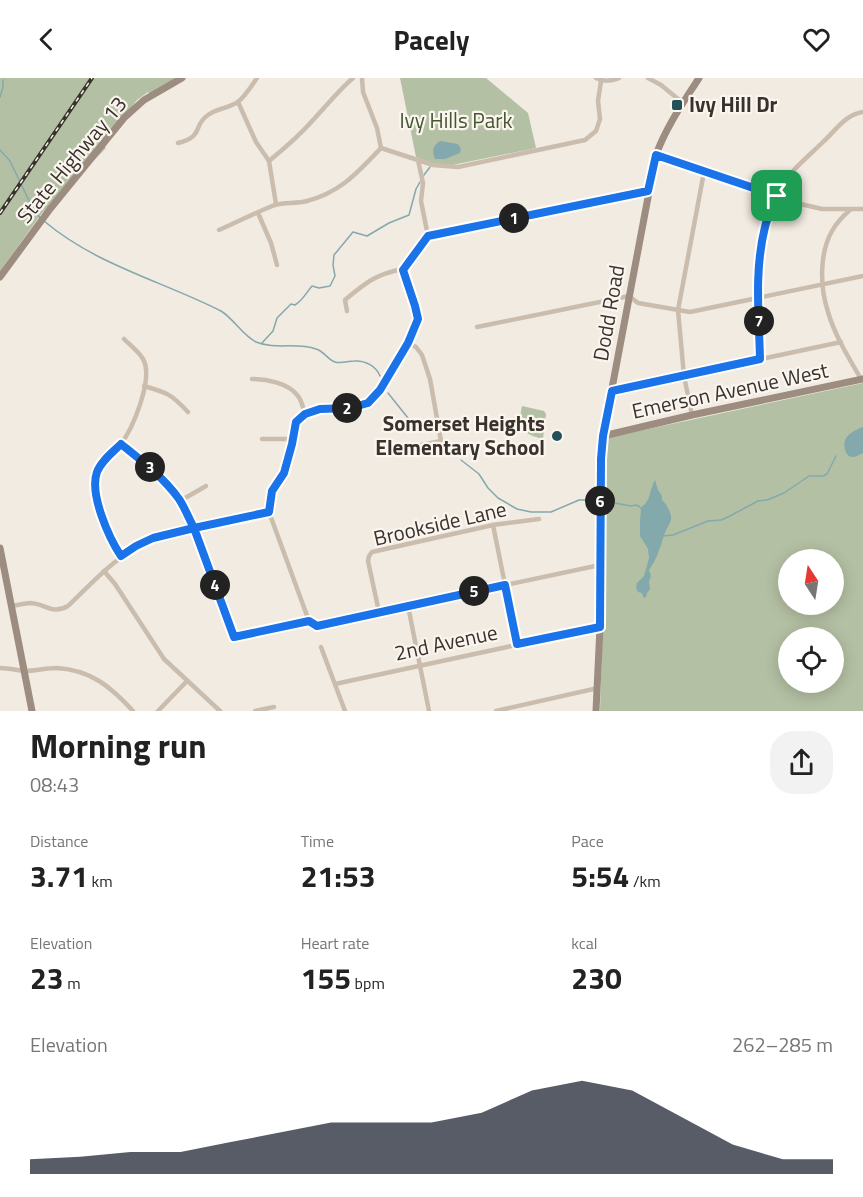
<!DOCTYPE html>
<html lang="en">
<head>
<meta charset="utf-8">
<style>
	:root { --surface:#fff; --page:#f2f2f2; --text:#222; --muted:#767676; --accent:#111827 }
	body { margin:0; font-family:"Titillium Web",sans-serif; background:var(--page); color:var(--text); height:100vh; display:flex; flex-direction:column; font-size:22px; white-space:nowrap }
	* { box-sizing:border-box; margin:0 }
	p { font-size:20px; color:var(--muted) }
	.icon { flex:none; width:33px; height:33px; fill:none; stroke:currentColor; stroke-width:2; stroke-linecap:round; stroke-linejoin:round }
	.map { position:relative; height:633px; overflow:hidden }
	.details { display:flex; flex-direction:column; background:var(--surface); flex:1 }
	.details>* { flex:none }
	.needle { width:39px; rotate:348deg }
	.buttons { position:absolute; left:778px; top:471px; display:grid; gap:12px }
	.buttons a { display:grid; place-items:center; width:66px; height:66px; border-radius:50%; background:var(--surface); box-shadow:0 3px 15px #0003; font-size:30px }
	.pin { position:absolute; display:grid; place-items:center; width:51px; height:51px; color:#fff; margin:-26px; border-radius:12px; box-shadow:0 3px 9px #0006 }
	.km { position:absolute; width:30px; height:30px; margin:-15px; border-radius:50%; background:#222; color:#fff; font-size:16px; line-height:30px; text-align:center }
	.round { display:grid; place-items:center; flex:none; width:63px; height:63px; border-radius:24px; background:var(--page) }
	.summary { display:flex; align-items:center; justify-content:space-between; height:102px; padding:0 30px }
	h1 { font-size:33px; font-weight:700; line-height:45px }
	.figures { display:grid; grid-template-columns:repeat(3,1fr); gap:9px; height:102px; padding:6px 30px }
	.figures div { display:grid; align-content:center }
	.figures b { font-size:30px; font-weight:700 }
	.figures small { font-size:16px; font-weight:400 }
	.figures p { font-size:16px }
	.chart { height:168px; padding:12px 30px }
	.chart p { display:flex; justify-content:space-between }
	.chart svg { width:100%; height:108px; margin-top:6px; fill:var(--accent); opacity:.7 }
	header { display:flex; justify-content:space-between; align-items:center; height:78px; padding:0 30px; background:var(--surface); font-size:27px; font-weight:700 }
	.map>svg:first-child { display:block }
	.green { fill:#b4c0a3; fill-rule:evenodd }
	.water { fill:#83a9ad }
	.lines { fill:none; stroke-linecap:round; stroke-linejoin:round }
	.stream { stroke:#83a9ad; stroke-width:1.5 }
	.street { stroke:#cabdae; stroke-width:4.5 }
	.secondary { stroke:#9d8c80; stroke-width:7 }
	.rail-casing { stroke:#39312c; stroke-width:4 }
	.rail { stroke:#faf5ee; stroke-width:1.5; stroke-dasharray:4.5; stroke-linecap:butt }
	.route-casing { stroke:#fff; stroke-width:12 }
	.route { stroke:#1a73e8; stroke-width:8 }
	.poi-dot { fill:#245158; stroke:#faf5ee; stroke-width:2 }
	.labels { text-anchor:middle; stroke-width:4.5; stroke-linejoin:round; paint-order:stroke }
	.poi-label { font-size:21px; font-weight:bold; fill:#39312c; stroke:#faf5ee; text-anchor:start }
	.park-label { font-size:21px; fill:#465532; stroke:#faf5ee }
	.street-label { font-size:21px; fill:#39312c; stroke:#faf5ee }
</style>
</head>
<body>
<header><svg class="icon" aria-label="back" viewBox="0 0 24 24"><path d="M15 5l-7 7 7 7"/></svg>Pacely<svg class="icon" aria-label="heart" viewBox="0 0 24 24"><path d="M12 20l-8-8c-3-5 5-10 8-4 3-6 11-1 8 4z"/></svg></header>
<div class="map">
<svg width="863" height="633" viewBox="0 0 863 633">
	<rect width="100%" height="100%" fill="#f2ebe2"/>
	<g class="green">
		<path d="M0 0H183L151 20 148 14 137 22 103 67 106 70 42 135 0 193Z"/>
		<path d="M400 0H486L528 35 536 70 452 87H436L416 79Z"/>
		<path d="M863 305V633H600L604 505V434L606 360ZM789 482H834V526H789ZM789 560H834V604H789Z"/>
		<path d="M522 328 544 333 546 336 543 361C522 356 517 350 522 328Z"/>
	</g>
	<g class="water">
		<path d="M440 63 458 66 461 71 460 75 445 81H435C432 73 432 68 440 63Z"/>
		<path d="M863 349V375C859 377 853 381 849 378 844 375 843 364 846 360 850 354 858 351 863 349Z"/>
		<path d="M655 402 658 412 662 418V422C666 425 670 433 671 438 672 444 666 451 664 457 660 470 657 481 649 492L651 498 649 504 650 511 647 515 646 519 644 520 642 515 638 514 636 510 637 505 644 498 649 480 648 471 640 458V442L641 432 640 430C651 424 649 413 655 402Z"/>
	</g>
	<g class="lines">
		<g class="stream">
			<path d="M0 19 3 9V2"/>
			<path d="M0 72 10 83 33 131 40 140"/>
			<path d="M424 97 430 89"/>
			<path d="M44 143C96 187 162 203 221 233 234 241 242 257 256 264 275 272 297 264 316 271 324 273 328 282 335 284 341 286 348 283 354 283 365 282 376 288 380 298"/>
			<path d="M262 265 273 253 277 240 291 226 295 227C303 222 306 215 312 208L319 210 330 208 335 198 333 187 334 177 353 154 367 158 389 145 409 137 416 111 420 104"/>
			<path d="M388 315 416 350"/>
			<path d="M461 382 479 396 488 410 498 420 517 431 531 434H551L579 422H593"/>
			<path d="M609 424 631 428 636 427 640 429"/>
			<path d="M663 458 673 457 708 443 721 442 728 439 758 423 767 422 784 415 809 398H823L827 396 836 378"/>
		</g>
		<g class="street">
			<path d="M362 0 363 14 377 50 381 70"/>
			<path d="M596 0C604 4 610 3 619 0"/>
			<path d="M648 0 661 7 683 25"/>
			<path d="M238 24 256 64 269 83 276 126H277"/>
			<path d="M178 65C205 58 192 48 208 37 217 30 231 30 239 23 246 17 252 7 257 0"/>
			<path d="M381 70 433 87 458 89 585 62 596 53 600 41 598 23 601 3"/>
			<path d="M656 77 792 124 822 131H863"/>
			<path d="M269 83C285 70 300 57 314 41 327 27 339 12 353 0"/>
			<path d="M850 132C843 138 837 144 832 153 819 176 820 210 828 234 835 258 849 280 861 301"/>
			<path d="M258 135 271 165 277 187"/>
			<path d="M219 152C238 144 256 134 275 127 284 124 296 126 307 123 341 114 357 95 381 70"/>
			<path d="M428 158 648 113"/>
			<path d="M403 191 428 158 421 123 423 105 418 82"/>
			<path d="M347 233 345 222C365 205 376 196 403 191"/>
			<path d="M477 249 629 218 638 225 690 234 863 198"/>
			<path d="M760 281C758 217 750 146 794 92 803 82 814 73 824 63 836 52 846 36 863 34"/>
			<path d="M252 301C266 301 289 305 298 318 302 323 303 330 305 336"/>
			<path d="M144 308C168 315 171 316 188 334"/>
			<path d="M612 313 841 264"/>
			<path d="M692 337 684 298 678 232 704 94"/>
			<path d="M262 361H292"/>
			<path d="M121 366 150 389 167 405 180 423 194 450 234 559 309 543 317 547 600 487"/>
			<path d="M402 371 441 363 430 301 422 277 416 269 408 265"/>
			<path d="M180 423 206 408"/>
			<path d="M493 447 517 566"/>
			<path d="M121 478C109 460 90 417 97 395 100 384 112 376 120 367 133 351 154 300 143 281 139 274 130 267 124 261"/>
			<path d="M104 493 115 506 164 581 220 633"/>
			<path d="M11 528C18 527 25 525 31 525 46 526 52 537 68 528 95 502 118 476 153 460L269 434"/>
			<path d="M408 528 429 633"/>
			<path d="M379 534 368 483 369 478 372 474 493 447 539 441"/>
			<path d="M309 543 269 434 272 413 284 395 292 366 296 344 305 336 320 331 350 330 368 325 379 313 408 265 418 241 415 227 403 191"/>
			<path d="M321 569 345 633"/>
			<path d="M0 590C8 590 16 592 24 593 35 593 46 590 57 590 91 592 111 609 133 633"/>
			<path d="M335 606 600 549"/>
			<path d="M158 633 187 603"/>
			<path d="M255 633 274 629"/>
			<path d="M496 633 598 610"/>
		</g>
		<g class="secondary">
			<path d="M0 199 50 131 124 40 144 22 182 0"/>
			<path d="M603 358 692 337 863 301"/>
			<path d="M0 470 32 633"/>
			<path d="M596 633 600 549 601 381 603 358 656 77C666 49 683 25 699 0"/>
		</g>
		<defs>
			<path id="rail" d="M0 135 92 0"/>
		</defs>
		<use href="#rail" class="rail-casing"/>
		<use href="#rail" class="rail"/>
	</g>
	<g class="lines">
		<defs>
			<path id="route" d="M777 118 656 77 648 113 428 158 403 192 415 228 418 241 408 265 380 312 368 325 350 330 320 331 305 336 296 344 292 366 284 395 272 413 269 434 194 450C189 441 185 430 179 421 163 399 142 383 121 366 113 374 101 383 97 394 89 416 109 460 121 478L136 468 153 460 194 450 234 559 309 543 317 548 505 507 517 566 600 549 601 381 603 358 612 313 760 281C759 238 754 192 765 149 767 139 773 129 777 118"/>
		</defs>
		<use href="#route" class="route-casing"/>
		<use href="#route" class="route"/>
	</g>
	<g class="poi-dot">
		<rect x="671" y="21" width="12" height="12" rx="3"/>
		<circle cx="557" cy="358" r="6"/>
	</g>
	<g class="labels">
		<g class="poi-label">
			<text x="689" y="34">Ivy Hill Dr</text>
			<text x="545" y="353" text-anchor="end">Somerset Heights<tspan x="545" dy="24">Elementary School</tspan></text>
		</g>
		<g class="park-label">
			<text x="456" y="50">Ivy Hills Park</text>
		</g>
		<g class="street-label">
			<text transform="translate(72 82) rotate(-50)" y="7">State Highway 13</text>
			<text transform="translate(609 235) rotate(-80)" y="7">Dodd Road</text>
			<text transform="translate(730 313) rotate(-12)" y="7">Emerson Avenue West</text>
			<text transform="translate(440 446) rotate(-13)" y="7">Brookside Lane</text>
			<text transform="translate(446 565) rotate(-12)" y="7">2nd Avenue</text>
		</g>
	</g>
</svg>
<div class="buttons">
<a><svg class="needle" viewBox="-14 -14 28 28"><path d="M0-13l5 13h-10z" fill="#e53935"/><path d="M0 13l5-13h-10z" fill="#767676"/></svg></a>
<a><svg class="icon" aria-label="locate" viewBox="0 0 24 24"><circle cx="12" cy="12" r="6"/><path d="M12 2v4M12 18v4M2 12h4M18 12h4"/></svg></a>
</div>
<div class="pin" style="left:777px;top:118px;background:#1e9e55"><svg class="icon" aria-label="arrive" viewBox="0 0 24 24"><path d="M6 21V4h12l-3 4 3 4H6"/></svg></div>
<b class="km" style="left:514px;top:140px">1</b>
<b class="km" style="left:347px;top:330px">2</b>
<b class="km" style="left:150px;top:389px">3</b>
<b class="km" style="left:215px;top:507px">4</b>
<b class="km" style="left:474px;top:513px">5</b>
<b class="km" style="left:600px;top:423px">6</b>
<b class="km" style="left:759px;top:243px">7</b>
</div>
<section class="details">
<div class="summary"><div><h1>Morning run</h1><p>08:43</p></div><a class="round"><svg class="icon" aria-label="share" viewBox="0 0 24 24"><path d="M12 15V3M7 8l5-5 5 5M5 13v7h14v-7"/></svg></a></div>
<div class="figures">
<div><p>Distance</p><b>3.71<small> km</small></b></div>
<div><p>Time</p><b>21:53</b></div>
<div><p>Pace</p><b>5:54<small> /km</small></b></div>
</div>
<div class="figures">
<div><p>Elevation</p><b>23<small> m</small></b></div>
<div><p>Heart rate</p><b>155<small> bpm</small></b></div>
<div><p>kcal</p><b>230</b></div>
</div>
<div class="chart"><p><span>Elevation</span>262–285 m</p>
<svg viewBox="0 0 160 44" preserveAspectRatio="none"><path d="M0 44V38L10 37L20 35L30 35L40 31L50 27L60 23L70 23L80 23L90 19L100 10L110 6L120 10L130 21L140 32L150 38L160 38V44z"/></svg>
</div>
</section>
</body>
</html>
